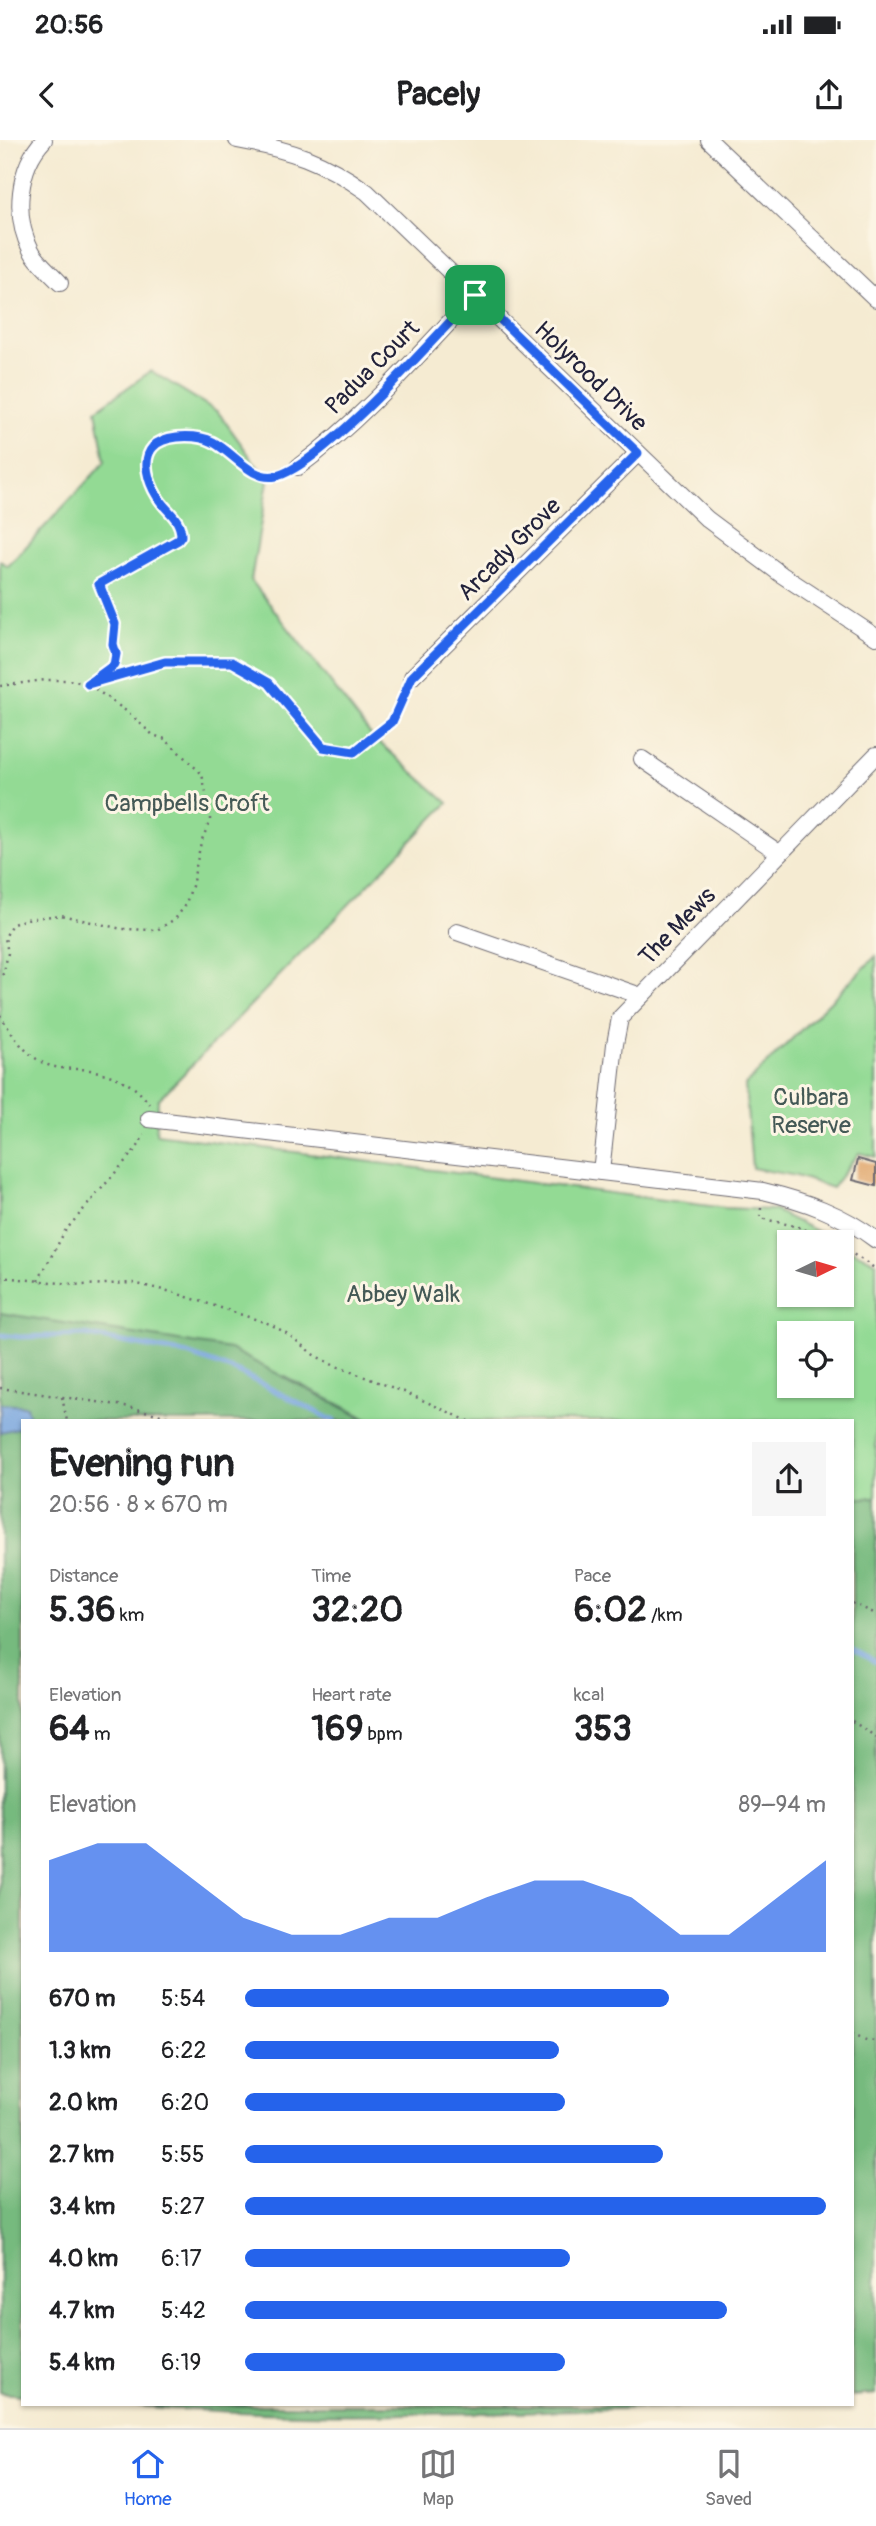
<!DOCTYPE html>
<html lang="en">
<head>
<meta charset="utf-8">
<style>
	:root { --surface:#fff; --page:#f6f6f6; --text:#202124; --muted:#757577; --line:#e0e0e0; --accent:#2563eb }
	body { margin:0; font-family:Pangolin,sans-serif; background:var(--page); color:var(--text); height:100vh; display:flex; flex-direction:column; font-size:26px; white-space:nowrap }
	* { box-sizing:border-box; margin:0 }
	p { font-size:23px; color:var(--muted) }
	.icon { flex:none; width:38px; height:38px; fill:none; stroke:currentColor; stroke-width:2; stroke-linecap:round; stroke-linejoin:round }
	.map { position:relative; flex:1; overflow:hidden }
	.panel { position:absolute; left:21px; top:1279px; width:833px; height:987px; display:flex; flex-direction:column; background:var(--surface); border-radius:0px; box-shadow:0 2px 5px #0004 }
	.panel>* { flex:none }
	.needle { width:46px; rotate:85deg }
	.fabs { position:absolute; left:777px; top:1090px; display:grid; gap:14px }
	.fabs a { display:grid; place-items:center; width:77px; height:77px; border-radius:0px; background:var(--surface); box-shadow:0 2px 5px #0004; font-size:35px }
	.pin { position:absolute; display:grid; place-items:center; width:60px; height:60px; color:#fff; margin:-30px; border-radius:14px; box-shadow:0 4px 10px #0006 }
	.round { display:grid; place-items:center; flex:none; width:74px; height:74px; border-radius:0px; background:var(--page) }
	.headline { display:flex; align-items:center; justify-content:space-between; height:119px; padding:0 28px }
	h1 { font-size:38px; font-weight:700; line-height:52px }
	.stats { display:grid; grid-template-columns:repeat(3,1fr); gap:10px; height:119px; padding:7px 28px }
	.stats div { display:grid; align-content:center }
	.stats b { font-size:35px; font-weight:700 }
	.stats small { font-size:19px; font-weight:400 }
	.stats p { font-size:19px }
	.chart { height:196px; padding:14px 28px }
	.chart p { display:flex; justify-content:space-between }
	.chart svg { width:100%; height:126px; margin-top:7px; fill:var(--accent); opacity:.7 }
	ul { padding:0 28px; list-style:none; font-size:23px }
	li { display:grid; grid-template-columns:112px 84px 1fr; align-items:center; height:52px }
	li i { height:18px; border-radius:9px; background:var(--accent) }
	.status { display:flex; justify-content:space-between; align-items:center; height:49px; padding:0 35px; background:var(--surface); direction:ltr }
	.status svg { height:19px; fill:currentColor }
	header { display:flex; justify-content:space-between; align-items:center; height:91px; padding:0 28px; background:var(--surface); font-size:32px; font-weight:700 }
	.tabs { display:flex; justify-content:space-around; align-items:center; height:98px; border-top:2px solid var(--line); background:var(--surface); font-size:19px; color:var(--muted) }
	.tabs a { display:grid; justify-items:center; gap:4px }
	.tabs .on { color:var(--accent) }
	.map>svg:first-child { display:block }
	.green { fill:#93da94; stroke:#5a7e68; stroke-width:2; fill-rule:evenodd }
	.forest { fill:#76ba7e; stroke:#4c6e5c; stroke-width:2 }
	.water { fill:#76a4df; stroke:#4c638d; stroke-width:2 }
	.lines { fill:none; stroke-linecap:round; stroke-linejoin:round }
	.stream { stroke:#76a4df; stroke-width:5 }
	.building { fill:#e0a56a }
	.street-casing { stroke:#6c6870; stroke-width:18 }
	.path { stroke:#6c6870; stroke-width:2.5; stroke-dasharray:2 5; stroke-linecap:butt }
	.street { stroke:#fff; stroke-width:16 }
	.route-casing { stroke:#fff; stroke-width:14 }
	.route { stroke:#2563eb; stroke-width:9 }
	.labels { text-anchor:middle; stroke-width:6; stroke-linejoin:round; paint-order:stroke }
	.street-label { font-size:24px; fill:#22223b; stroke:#fcf5e5 }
	.park-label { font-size:24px; fill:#445956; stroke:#fcf5e5 }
</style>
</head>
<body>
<div class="status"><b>20:56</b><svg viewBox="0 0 49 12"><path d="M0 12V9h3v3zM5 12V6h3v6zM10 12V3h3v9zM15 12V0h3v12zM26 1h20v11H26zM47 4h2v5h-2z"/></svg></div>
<header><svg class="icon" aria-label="back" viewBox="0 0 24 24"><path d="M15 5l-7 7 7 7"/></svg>Pacely<svg class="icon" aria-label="share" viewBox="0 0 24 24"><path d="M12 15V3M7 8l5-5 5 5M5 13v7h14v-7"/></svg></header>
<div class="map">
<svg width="876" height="2288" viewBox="0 0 876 2288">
	<rect width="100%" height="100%" fill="#fcf5e5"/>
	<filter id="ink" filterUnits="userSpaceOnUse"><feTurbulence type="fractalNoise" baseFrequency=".0143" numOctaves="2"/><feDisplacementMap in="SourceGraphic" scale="14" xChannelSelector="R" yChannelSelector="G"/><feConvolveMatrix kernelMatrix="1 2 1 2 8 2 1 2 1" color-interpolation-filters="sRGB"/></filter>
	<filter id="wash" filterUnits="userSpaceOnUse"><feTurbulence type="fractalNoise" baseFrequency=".00686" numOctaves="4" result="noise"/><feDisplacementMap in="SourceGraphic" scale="28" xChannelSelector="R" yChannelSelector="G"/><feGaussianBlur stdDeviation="1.57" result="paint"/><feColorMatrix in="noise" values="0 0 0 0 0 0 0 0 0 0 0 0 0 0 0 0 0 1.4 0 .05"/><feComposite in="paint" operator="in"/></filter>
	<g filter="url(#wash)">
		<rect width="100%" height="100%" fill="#f5ebd2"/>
		<g class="green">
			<path d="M151 231 218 272 268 341 251 440 372 596 448 663 158 960 156 994 725 1068 774 1070 838 1102H789V1155H842V1105L876 1122V2254L852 2256V1281H372L285 1237 369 1281H23V2255L0 2253V421L8 426 105 322 96 270ZM789 1194H842V1246H789Z"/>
			<path d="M876 816V1017L859 1013 832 1048 796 1036 752 1028 745 945Z"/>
		</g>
		<g class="forest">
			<path d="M0 1173 230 1209 369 1281H23V2255L0 2253Z"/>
			<path d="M876 1357V2254L852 2256V1359Z"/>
			<path d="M128 2265H733C531 2271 329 2283 128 2265Z"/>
		</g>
		<path class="water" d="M0 1264 26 1266 30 1281H23V1287L0 1292Z"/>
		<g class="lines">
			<g class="stream">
				<path d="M0 1195 20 1197 85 1195 187 1214 236 1231 334 1281"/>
				<path d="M852 1509 876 1522"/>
			</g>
		</g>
		<g id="blocks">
			<path class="building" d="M858 1019 876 1024V1046L853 1040Z"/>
		</g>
	</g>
	<g filter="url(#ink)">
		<use href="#blocks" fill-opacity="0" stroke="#6c6870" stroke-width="2"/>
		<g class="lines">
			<defs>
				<g id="street">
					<path d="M44 0C18 27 13 76 31 110 37 122 51 133 60 143"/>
					<path d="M237 0C291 10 322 20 367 52L707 379 782 435 876 497"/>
					<path d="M709 0 876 159"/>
					<path d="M298 327C364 278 419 214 475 155"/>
					<path d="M412 537 638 313"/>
					<path d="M642 619 779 713"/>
					<path d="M457 792 641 856"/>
					<path d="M149 979 763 1051C805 1061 842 1074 876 1100"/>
					<path d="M601 1032 615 904 620 878 876 615"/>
				</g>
			</defs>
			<use href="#street" class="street-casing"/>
			<g class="path">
				<path d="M91 543 165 521 232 522 269 543 323 607 354 612 392 582 406 550"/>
				<path d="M88 544 114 525 116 514 113 504 115 484 99 444 178 399 181 395C181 377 165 370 157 356 146 335 140 305 168 298 198 291 220 305 242 323 247 327 253 333 259 336 267 339 277 337 285 333"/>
				<path d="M0 546 45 540H69L88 544 126 571 153 595 165 599 202 634 210 674V681L201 702 192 746 185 766 175 779 157 790 122 789 61 775 26 779 11 785 5 798 8 813 4 832 0 839"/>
				<path d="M0 875C12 894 25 916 48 925 62 930 76 928 90 930 114 935 136 944 149 964"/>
				<path d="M761 1068 760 1078 799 1087 833 1102"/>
				<path d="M842 1107 876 1129"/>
				<path d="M0 1137 82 1145 133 1143 172 1152 270 1184 288 1194 314 1215 333 1225 407 1253 468 1281"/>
				<path d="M38 1141 65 1091 140 1004 143 994"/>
				<path d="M0 1248 125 1266 185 1281"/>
				<path d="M62 1257 67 1281"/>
				<path d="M852 1463 876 1474"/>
				<path d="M852 1581 876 1597"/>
				<path d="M852 1893 866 1900 876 1901"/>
			</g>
			<use href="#street" class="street"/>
		</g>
	</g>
	<g class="lines" filter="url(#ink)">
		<defs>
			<path id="route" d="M475 155 638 313 412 537 392 582 354 612 323 607 269 543 232 522H165L88 544 114 525 116 514 113 504 115 484 99 444 178 400 181 396C181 377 165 371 157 356 149 343 141 320 153 307 159 300 168 298 177 297 189 296 203 297 213 302 234 313 252 341 276 336 321 327 438 194 475 155Z"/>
		</defs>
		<use href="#route" class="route-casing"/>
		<use href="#route" class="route"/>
	</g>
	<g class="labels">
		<g class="street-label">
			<text transform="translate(372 227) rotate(-45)" y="8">Padua Court</text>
			<text transform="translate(591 236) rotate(44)" y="8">Holyrood Drive</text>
			<text transform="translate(509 409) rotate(-45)" y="8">Arcady Grove</text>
			<text transform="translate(677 786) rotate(-46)" y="8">The Mews</text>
		</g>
		<g class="park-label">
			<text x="187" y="671">Campbells Croft</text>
			<text x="811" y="965">Culbara<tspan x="811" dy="28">Reserve</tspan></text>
			<text x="403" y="1162">Abbey Walk</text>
		</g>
	</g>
</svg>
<div class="fabs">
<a><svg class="needle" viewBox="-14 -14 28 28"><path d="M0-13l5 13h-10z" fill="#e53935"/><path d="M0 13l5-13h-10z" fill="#757577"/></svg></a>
<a><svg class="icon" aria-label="locate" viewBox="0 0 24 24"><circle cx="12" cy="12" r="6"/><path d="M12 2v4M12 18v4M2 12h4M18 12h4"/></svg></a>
</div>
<div class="pin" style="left:475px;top:155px;background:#1e9e55"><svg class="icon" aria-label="arrive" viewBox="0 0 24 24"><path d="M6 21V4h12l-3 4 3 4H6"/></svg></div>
<section class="panel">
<div class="headline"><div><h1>Evening run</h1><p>20:56 · 8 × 670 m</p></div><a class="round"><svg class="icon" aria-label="share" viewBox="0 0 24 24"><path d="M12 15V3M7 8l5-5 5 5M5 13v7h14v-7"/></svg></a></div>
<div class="stats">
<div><p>Distance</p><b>5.36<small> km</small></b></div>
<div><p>Time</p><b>32:20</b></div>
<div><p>Pace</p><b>6:02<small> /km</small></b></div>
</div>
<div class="stats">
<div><p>Elevation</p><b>64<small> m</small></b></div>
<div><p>Heart rate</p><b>169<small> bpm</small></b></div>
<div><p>kcal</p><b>353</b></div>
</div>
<div class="chart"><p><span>Elevation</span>89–94 m</p>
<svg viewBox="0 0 160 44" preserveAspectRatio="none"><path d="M0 44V12L10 6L20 6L30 19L40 32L50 38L60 38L70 32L80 32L90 25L100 19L110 19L120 25L130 38L140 38L150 25L160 12V44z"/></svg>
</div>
<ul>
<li><b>670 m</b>5:54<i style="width:73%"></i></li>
<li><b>1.3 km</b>6:22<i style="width:54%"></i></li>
<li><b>2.0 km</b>6:20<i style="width:55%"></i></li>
<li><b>2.7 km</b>5:55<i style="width:72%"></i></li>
<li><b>3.4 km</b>5:27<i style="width:100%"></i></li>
<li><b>4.0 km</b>6:17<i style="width:56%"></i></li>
<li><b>4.7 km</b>5:42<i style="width:83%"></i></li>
<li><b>5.4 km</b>6:19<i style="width:55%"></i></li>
</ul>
</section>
</div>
<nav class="tabs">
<a class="on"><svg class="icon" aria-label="home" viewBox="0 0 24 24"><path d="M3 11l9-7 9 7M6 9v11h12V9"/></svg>Home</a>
<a><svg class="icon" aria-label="map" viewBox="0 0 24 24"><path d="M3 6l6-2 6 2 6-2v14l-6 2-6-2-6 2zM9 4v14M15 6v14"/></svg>Map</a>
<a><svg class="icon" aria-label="saved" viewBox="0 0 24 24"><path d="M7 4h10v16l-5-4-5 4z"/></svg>Saved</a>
</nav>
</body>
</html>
